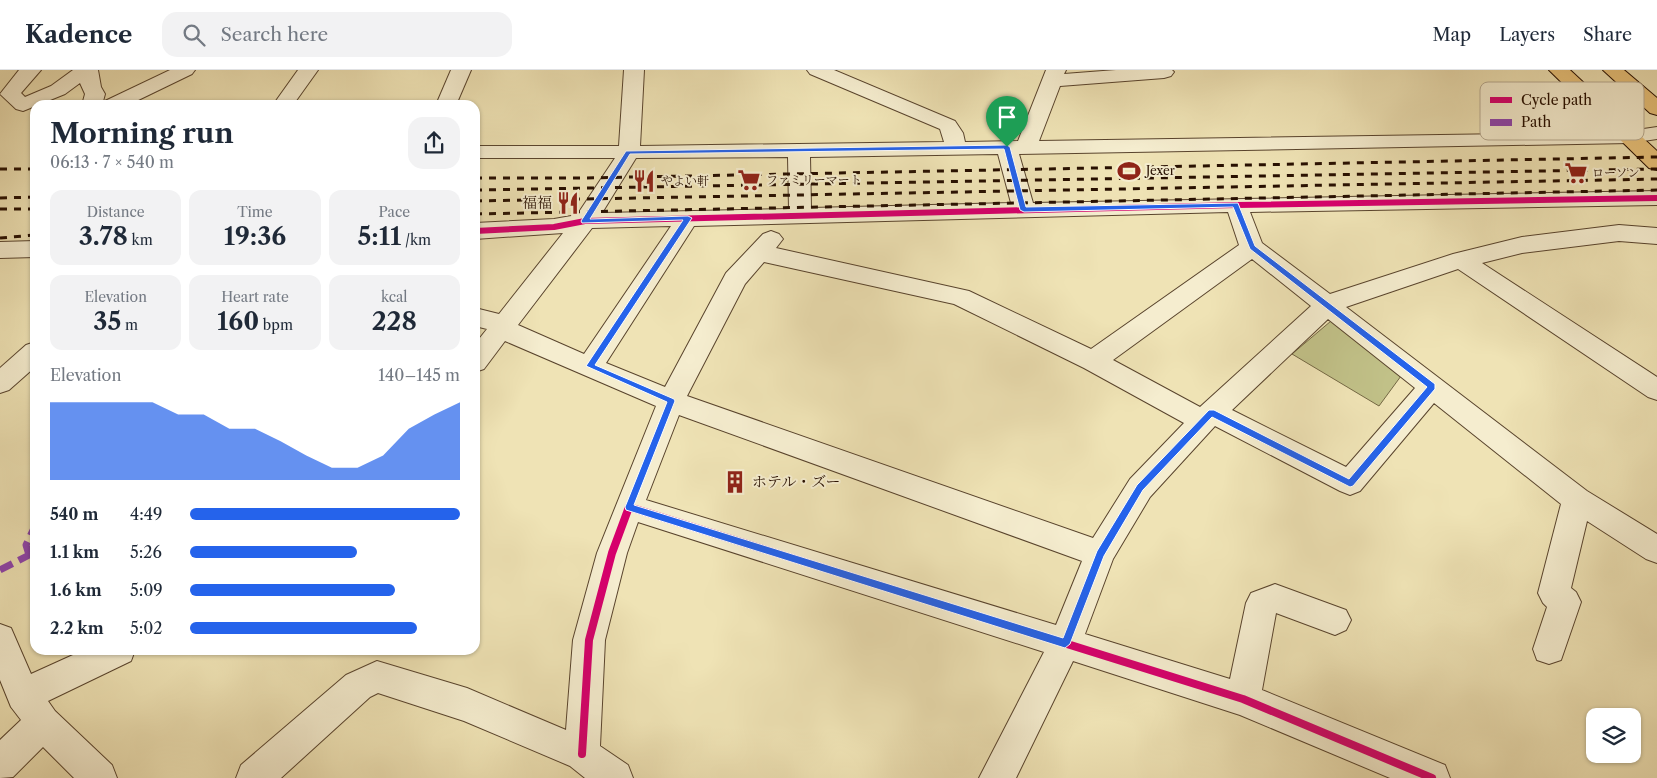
<!DOCTYPE html>
<html lang="en">
<head>
<meta charset="utf-8">
<style>
	:root { --surface:#fff; --page:#f2f2f3; --text:#1f2937; --muted:#747a83; --line:#e0e1e3; --accent:#2563eb }
	body { margin:0; font-family:"Libre Caslon Text","Noto Serif JP",serif; background:var(--page); color:var(--text); height:100vh; display:flex; flex-direction:column; font-size:19px; white-space:nowrap }
	* { box-sizing:border-box; margin:0 }
	p { font-size:16px; color:var(--muted) }
	.icon { flex:none; width:28px; height:28px; fill:none; stroke:currentColor; stroke-width:2; stroke-linecap:round; stroke-linejoin:round }
	.map { position:relative; flex:1; overflow:hidden }
	.side { position:absolute; left:30px; top:30px; width:450px; height:555px; display:flex; flex-direction:column; background:var(--surface); border-radius:15px; box-shadow:0 1px 4px #0004 }
	.side>* { flex:none }
	.controls { position:absolute; left:1586px; top:638px; display:grid; gap:10px }
	.controls a { display:grid; place-items:center; width:55px; height:55px; border-radius:10px; background:var(--surface); box-shadow:0 1px 4px #0004; font-size:25px }
	.pin { position:absolute; display:grid; place-items:center; width:42px; height:42px; color:#fff; margin:-51px -21px; border-radius:50% 50% 50% 0; rotate:-45deg; box-shadow:0 0 5px #0007 }
	.pin .icon { rotate:45deg }
	.round { display:grid; place-items:center; flex:none; width:52px; height:52px; border-radius:15px; background:var(--page) }
	.overview { display:flex; align-items:center; justify-content:space-between; height:85px; padding:0 20px }
	h1 { font-size:28px; font-weight:700; line-height:38px }
	.metrics { display:grid; grid-template-columns:repeat(3,1fr); gap:8px; height:85px; padding:5px 20px }
	.metrics div { display:grid; align-content:center; border-radius:12px; background:var(--page); text-align:center }
	.metrics b { font-size:25px; font-weight:700 }
	.metrics small { font-size:14px; font-weight:400 }
	.metrics p { font-size:14px }
	.chart { height:140px; padding:10px 20px }
	.chart p { display:flex; justify-content:space-between }
	.chart svg { width:100%; height:90px; margin-top:5px; fill:var(--accent); opacity:.7 }
	ul { padding:0 20px; list-style:none; font-size:16px }
	li { display:grid; grid-template-columns:80px 60px 1fr; align-items:center; height:38px }
	li i { height:12px; border-radius:6px; background:var(--accent) }
	header { display:flex; align-items:center; gap:30px; box-sizing:border-box; height:70px; padding:0 25px; background:var(--surface); border-bottom:1px solid var(--line) }
	header strong { font-size:24px }
	nav { display:flex; gap:28px; margin-inline-start:auto; font-size:18px }
	.search { width:350px; height:45px; background:var(--page); display:flex; align-items:center; gap:12px; box-sizing:border-box; padding:0 18px; border-radius:15px; color:var(--muted); font-size:19px }
	.map>svg:first-child { display:block }
	.green { fill:#c1c188; stroke:#746844 }
	.lines { fill:none; stroke-linecap:round; stroke-linejoin:round }
	.minor-casing { stroke:#59442d; stroke-width:2 }
	.major-casing { stroke:#270f00; stroke-width:2 }
	.minor { fill:#f5edcf; fill-rule:evenodd }
	.major { fill:#e8c27a; fill-rule:evenodd }
	.rail { stroke:#270f00; stroke-width:3; stroke-dasharray:7 7; stroke-linecap:butt }
	.quiet { stroke:#8e44ad; stroke-width:7; stroke-dasharray:14 7; stroke-linecap:butt }
	.cycleway-far1-casing { stroke:#f5edcf; stroke-width:9 }
	.cycleway-casing { stroke:#f5edcf; stroke-width:11 }
	.cycleway-far1 { stroke:#d6006c; stroke-width:6 }
	.cycleway { stroke:#d6006c; stroke-width:8 }
	.route { fill:#2563eb; stroke:#fff; fill-rule:evenodd }
	.labels { text-anchor:middle; stroke-width:4; stroke-linejoin:round; paint-order:stroke }
	.far-poi-label { font-size:12px; fill:#270f00; stroke:#f5edcf; text-anchor:start }
	.poi-label { font-size:15px; fill:#270f00; stroke:#f5edcf; text-anchor:end }
	.key { fill:#f5edcf; stroke:#b7aa91; stroke-width:1 }
	.key-label { font-size:14px; fill:#270f00 }
</style>
</head>
<body>
<header>
<strong>Kadence</strong>
<div class="search"><svg class="icon" aria-label="search" viewBox="0 0 24 24"><circle cx="10" cy="10" r="6"/><path d="M15 15l6 6"/></svg>Search here</div>
<nav><a>Map</a><a>Layers</a><a>Share</a></nav>
</header>
<div class="map">
<svg width="1657" height="708" viewBox="0 0 1657 708">
	<rect width="100%" height="100%" fill="#efe3b5"/>
	<filter id="stains"><feTurbulence type="fractalNoise" baseFrequency=".004" numOctaves="4"/><feColorMatrix values="0 0 0 0 .2 0 0 0 0 .09 0 0 0 0 .02 0 0 0 .5 -.17"/></filter>
	<radialGradient id="worn" r=".72"><stop offset=".6" stop-color="#630" stop-opacity="0"/><stop offset="1" stop-color="#630" stop-opacity=".3"/></radialGradient>
	<path class="green" d="M1331 251 1401 306 1379 336 1292 284Z"/>
	<g class="lines">
		<defs>
			<g id="minor">
				<path d="M19 0H41L21 23 25 27 51 16 73 0H98L101 17 105 24 102 35 105 31 170 0H195L192 4 128 35H82L85 24 80 13 65 24 23 41 16 39 0 24Z"/>
				<path d="M298 0H318L293 35H273Z"/>
				<path d="M451 0H471L456 35H436Z"/>
				<path d="M624 0H644L640 76 944 72 940 59 810 4 807 0H834L955 51 963 63 965 72 1018 71 1046 0H1066L1064 4 1116 0H1172L1174 2 1171 6 1164 8 1060 16 1039 71 1568 63 1630 61 1657 57V69L1630 73 1019 84 1033 133 1657 121V135L1250 142 1262 173 1330 224 1453 184 1522 167 1619 155 1657 158V174L1619 171 1522 183 1482 193 1657 307V330L1648 327 1458 199 1346 237 1587 421 1657 464V493L1646 489 1587 451 1571 518 1576 522 1581 532 1561 590 1549 594 1537 590 1533 579 1547 537 1543 533 1538 523 1561 434 1434 333 1360 421 1350 425 1340 421 1215 356 1150 427 1113 489 1085 564 1230 609 1246 533 1251 523 1275 514 1346 540 1351 550 1346 560 1335 565 1276 543 1262 620 1445 695 1450 708H1390L1240 645 1073 591 1016 708H979L1044 582 638 452 627 483 605 570 600 676 628 695 633 708H585L570 696 464 651 378 623 370 627 281 708H236L241 695 346 605 377 591 467 618 566 660 573 570 597 483 656 336 505 271 484 299 475 302V274L487 259 475 256V238L499 244 563 163 475 169V153L554 149 577 145 615 88H475V76H619ZM998 84 1011 133 811 138 810 87ZM788 87 789 139 602 143 636 88ZM1228 142 1239 175 1091 279 969 221 776 178 783 169 779 164 771 161 763 164 726 203 665 317 606 293 694 156ZM671 156 584 284 518 255 592 158ZM1252 189 1311 236 1200 337 1113 290ZM764 192 954 234 1084 298 1184 353 1130 409 1093 468 687 326 745 214ZM1328 249 1415 318 1346 397 1232 340ZM679 345 1082 491 1056 555 646 430Z"/>
				<path d="M35 171V187L0 188V172Z"/>
				<path d="M35 272V297L9 320 0 323V298L26 275Z"/>
				<path d="M0 554 11 558 31 604 84 580H135L131 591 48 631 55 641 112 695 117 708H74L43 677 13 707 0 708V670L21 650 11 637 0 610Z"/>
			</g>
			<g id="major">
				<path d="M1549 0H1570L1657 81V100L1649 98Z"/>
				<path d="M1603 0H1624L1657 28V45L1650 43Z"/>
			</g>
		</defs>
		<use href="#minor" class="minor-casing"/>
		<use href="#major" class="major-casing"/>
		<use href="#minor" class="minor"/>
		<use href="#major" class="major"/>
		<g class="rail">
			<path d="M0 99H35"/>
			<path d="M475 108H584L1657 87"/>
			<path d="M475 120 1657 99"/>
			<path d="M0 128 35 127"/>
			<path d="M475 131 1657 109"/>
			<path d="M0 139H35"/>
			<path d="M475 144 1657 120"/>
			<path d="M0 168 35 165"/>
		</g>
		<g class="quiet">
			<path d="M29 485 26 475 35 456"/>
			<path d="M0 500 35 482"/>
		</g>
		<defs>
			<path id="cycleway-far1" d="M475 161 554 157 585 151 1236 135 1657 128"/>
			<path id="cycleway" d="M582 684 589 570 612 483 629 437 1243 629 1432 708"/>
		</defs>
		<use href="#cycleway-far1" class="cycleway-far1-casing"/>
		<use href="#cycleway" class="cycleway-casing"/>
		<use href="#cycleway-far1" class="cycleway-far1"/>
		<use href="#cycleway" class="cycleway"/>
	</g>
	<path class="route" d="M1007 75 1010 77 1026 137 1238 133 1255 176 1435 314V319L1353 416 1350 417 1212 347 1143 420 1104 486 1070 574 1065 578 626 440 625 437 667 332 586 296 683 150 582 153 581 151 626 81ZM1004 79 1020 140 1024 142 1233 137 1250 179 1427 317 1349 409 1214 340H1209L1137 415 1097 481 1063 568 634 435 675 331 674 329 595 295 692 148 688 146 590 149 630 84Z"/>
	<defs>
		<symbol id="stadium-bare" viewBox="-9 -9 18 18"><path d="M0-5a6.5 5 0 1 0 0 10a6.5 5 0 1 0 0-10ZM-3.5-1.8h7v3.6h-7Z" fill="#8f2418" stroke="#f5edcf" stroke-width="2.5" paint-order="stroke"/></symbol>
		<symbol id="supermarket-bare" viewBox="-9 -9 18 18"><path d="M-6-5.5h2.5l.6 2H6L4.5 2H-2.5L-4.4-4H-6ZM-1.5 3.2a1.3 1.3 0 1 0 .1 0ZM3 3.2a1.3 1.3 0 1 0 .1 0Z" fill="#8f2418" stroke="#f5edcf" stroke-width="2.5" paint-order="stroke"/></symbol>
		<symbol id="restaurant-bare" viewBox="-9 -9 18 18"><path d="M-5-6h1v4h1v-4h1v4h1v-4h1v5L-1.5 .5V6h-2V.5L-5-1ZM5-6V6H3V1.5H1.5Q1.5-4 5-6Z" fill="#8f2418" stroke="#f5edcf" stroke-width="2.5" paint-order="stroke"/></symbol>
		<symbol id="building-bare" viewBox="-9 -9 18 18"><path d="M-4-6H4V6H1V3H-1V6H-4ZM-2.5-4.3h1.7v1.8h-1.7ZM.8-4.3h1.7v1.8H.8ZM-2.5-1h1.7V.8h-1.7ZM.8-1h1.7V.8H.8Z" fill="#8f2418" stroke="#f5edcf" stroke-width="2.5" paint-order="stroke"/></symbol>
	</defs>
	<g fill-rule="evenodd">
		<use href="#stadium-bare" x="1113" y="85" width="32" height="32"/>
		<use href="#supermarket-bare" x="1560" y="87" width="32" height="32"/>
		<use href="#supermarket-bare" x="733" y="94" width="32" height="32"/>
		<use href="#restaurant-bare" x="628" y="95" width="32" height="32"/>
		<use href="#restaurant-bare" x="552" y="117" width="32" height="32"/>
		<use href="#building-bare" x="719" y="396" width="32" height="32"/>
	</g>
	<g class="labels">
		<g class="far-poi-label">
			<text x="1146" y="105">Jexer</text>
			<text x="1592" y="107">ローソン</text>
			<text x="766" y="114">ファミリーマート</text>
			<text x="661" y="115">やよい軒</text>
		</g>
		<g class="poi-label">
			<text x="552" y="138">福福</text>
			<text x="752" y="417" text-anchor="start">ホテル・ズー</text>
		</g>
	</g>
	<rect x="1480" y="12" width="164" height="58" rx="8" class="key"/>
	<rect x="1490" y="27" width="22" height="6" fill="#d6006c"/>
	<rect x="1490" y="49" width="22" height="7" fill="#8e44ad"/>
	<g class="key-label">
		<text x="1521" y="35">Cycle path</text>
		<text x="1521" y="57">Path</text>
	</g>
	<rect width="100%" height="100%" filter="url(#stains)"/>
	<rect width="100%" height="100%" fill="url(#worn)"/>
</svg>
<div class="controls">
<a><svg class="icon" aria-label="layers" viewBox="0 0 24 24"><path d="M12 4l9 5-9 5-9-5zM3 14l9 5 9-5"/></svg></a>
</div>
<div class="pin" style="left:1007px;top:77px;background:#1e9e55"><svg class="icon" aria-label="arrive" viewBox="0 0 24 24"><path d="M6 21V4h12l-3 4 3 4H6"/></svg></div>
<section class="side">
<div class="overview"><div><h1>Morning run</h1><p>06:13 · 7 × 540 m</p></div><a class="round"><svg class="icon" aria-label="share" viewBox="0 0 24 24"><path d="M12 15V3M7 8l5-5 5 5M5 13v7h14v-7"/></svg></a></div>
<div class="metrics">
<div><p>Distance</p><b>3.78<small> km</small></b></div>
<div><p>Time</p><b>19:36</b></div>
<div><p>Pace</p><b>5:11<small> /km</small></b></div>
</div>
<div class="metrics">
<div><p>Elevation</p><b>35<small> m</small></b></div>
<div><p>Heart rate</p><b>160<small> bpm</small></b></div>
<div><p>kcal</p><b>228</b></div>
</div>
<div class="chart"><p><span>Elevation</span>140–145 m</p>
<svg viewBox="0 0 160 44" preserveAspectRatio="none"><path d="M0 44V6L10 6L20 6L30 6L40 6L50 12L60 12L70 19L80 19L90 25L100 32L110 38L120 38L130 32L140 19L150 12L160 6V44z"/></svg>
</div>
<ul>
<li><b>540 m</b>4:49<i style="width:100%"></i></li>
<li><b>1.1 km</b>5:26<i style="width:62%"></i></li>
<li><b>1.6 km</b>5:09<i style="width:76%"></i></li>
<li><b>2.2 km</b>5:02<i style="width:84%"></i></li>
</ul>
</section>
</div>
</body>
</html>
